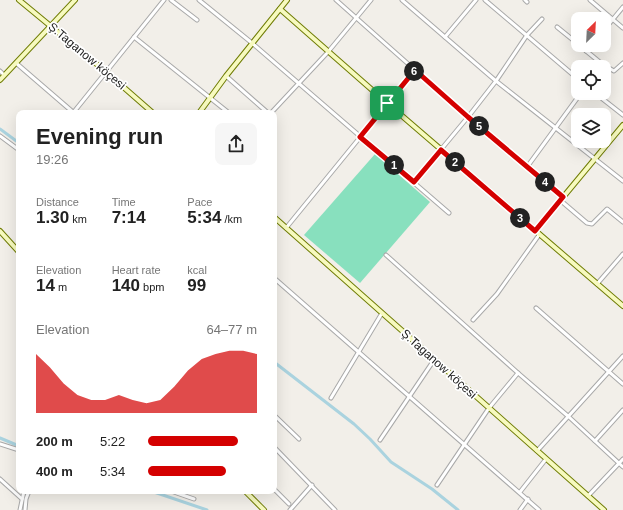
<!DOCTYPE html>
<html lang="en">
<head>
<meta charset="utf-8">
<style>
	:root { --surface:#fff; --page:#f6f6f6; --text:#222; --muted:#767676; --accent:#d40000 }
	body { margin:0; font-family:Arial,sans-serif; background:var(--page); color:var(--text); height:100vh; display:flex; flex-direction:column; font-size:15px; white-space:nowrap }
	* { box-sizing:border-box; margin:0 }
	p { font-size:13px; color:var(--muted) }
	.icon { flex:none; width:22px; height:22px; fill:none; stroke:currentColor; stroke-width:2; stroke-linecap:round; stroke-linejoin:round }
	.map { position:relative; flex:1; overflow:hidden }
	.drawer { position:absolute; left:16px; top:110px; width:261px; height:384px; display:flex; flex-direction:column; background:var(--surface); border-radius:8px; box-shadow:0 4px 16px #0002 }
	.drawer>* { flex:none }
	.needle { width:26px; rotate:24deg }
	.buttons { position:absolute; left:571px; top:12px; display:grid; gap:8px }
	.buttons a { display:grid; place-items:center; width:40px; height:40px; border-radius:8px; background:var(--surface); box-shadow:0 4px 16px #0002; font-size:20px }
	.pin { position:absolute; display:grid; place-items:center; width:34px; height:34px; color:#fff; margin:-17px; border-radius:8px; box-shadow:0 2px 6px #0006 }
	.km { position:absolute; width:20px; height:20px; margin:-10px; border-radius:50%; background:#222; color:#fff; font-size:11px; line-height:20px; text-align:center }
	.round { display:grid; place-items:center; flex:none; width:42px; height:42px; border-radius:8px; background:var(--page) }
	.summary { display:flex; align-items:center; justify-content:space-between; height:68px; padding:0 20px }
	h1 { font-size:22px; font-weight:700; line-height:30px }
	.stats { display:grid; grid-template-columns:repeat(3,1fr); gap:6px; height:68px; padding:4px 20px }
	.stats div { display:grid; align-content:center }
	.stats b { font-size:17px; font-weight:700 }
	.stats small { font-size:11px; font-weight:400 }
	.stats p { font-size:11px }
	.chart { height:112px; padding:8px 20px }
	.chart p { display:flex; justify-content:space-between }
	.chart svg { width:100%; height:72px; margin-top:4px; fill:var(--accent); opacity:.7 }
	ul { padding:0 20px; list-style:none; font-size:13px }
	li { display:grid; grid-template-columns:64px 48px 1fr; align-items:center; height:30px }
	li i { height:10px; border-radius:5px; background:var(--accent) }
	.map>svg:first-child { display:block }
	.pitch { fill:#88e0be }
	.lines { fill:none; stroke-linecap:round; stroke-linejoin:round }
	.canal { stroke:#aad3df; stroke-width:3 }
	.street-casing { stroke:#a9a9a9; stroke-width:5 }
	.secondary-casing { stroke:#707d05; stroke-width:6 }
	.street { stroke:#fff; stroke-width:3 }
	.secondary { stroke:#f7fabf; stroke-width:4 }
	.route-casing { stroke:#fff; stroke-width:8 }
	.route { stroke:#d40000; stroke-width:5 }
	.labels { text-anchor:middle; stroke-width:3.5; stroke-linejoin:round; paint-order:stroke }
	.street-label { font-size:12px; fill:#222; stroke:#fff }
</style>
</head>
<body>
<div class="map">
<svg width="623" height="510" viewBox="0 0 623 510">
	<rect width="100%" height="100%" fill="#f2efe9"/>
	<path class="pitch" d="M375 154 430 202 360 283 304 235Z"/>
	<g class="lines">
		<g class="canal">
			<path d="M0 129 19 143"/>
			<path d="M274 362 354 424 370 439 391 462 432 489 458 510"/>
			<path d="M0 438 19 446"/>
			<path d="M151 491 207 510"/>
		</g>
		<defs>
			<g id="street">
				<path d="M171 0 197 20"/>
				<path d="M199 0 252 43 449 213"/>
				<path d="M336 0 468 117 563 197"/>
				<path d="M402 0 496 81 623 181"/>
				<path d="M485 0 578 79"/>
				<path d="M525 0 527 2"/>
				<path d="M590 0 623 28"/>
				<path d="M557 27 578 44"/>
				<path d="M604 30 623 7"/>
				<path d="M134 37 229 113"/>
				<path d="M445 37 476 0"/>
				<path d="M579 45 602 64 614 71 623 63"/>
				<path d="M586 51 591 45"/>
				<path d="M16 63 74 113"/>
				<path d="M0 71 4 75"/>
				<path d="M226 76 268 113"/>
				<path d="M595 93 623 115"/>
				<path d="M73 113 164 0"/>
				<path d="M271 113 328 52 371 0"/>
				<path d="M0 136 19 150"/>
				<path d="M527 167 581 93"/>
				<path d="M414 182 468 117 496 81 527 35 542 19"/>
				<path d="M560 200 587 223 592 224 607 209 623 222"/>
				<path d="M286 228 415 70"/>
				<path d="M386 255 518 373 569 417 623 467"/>
				<path d="M274 278 539 510"/>
				<path d="M597 284 623 254"/>
				<path d="M536 308 623 384"/>
				<path d="M473 320 497 294 539 235"/>
				<path d="M331 398 382 313"/>
				<path d="M274 415 299 439"/>
				<path d="M380 440 434 360"/>
				<path d="M595 441 623 410"/>
				<path d="M0 444 19 450"/>
				<path d="M274 447 335 510"/>
				<path d="M537 451 623 356"/>
				<path d="M0 479 22 499"/>
				<path d="M437 485 489 408 518 373"/>
				<path d="M274 489 289 504"/>
				<path d="M171 491 194 499"/>
				<path d="M520 492 546 459"/>
				<path d="M588 496 623 459"/>
				<path d="M20 510 24 491"/>
				<path d="M25 510 26 499 29 491"/>
				<path d="M290 510 312 485"/>
				<path d="M520 510 528 499"/>
			</g>
			<g id="secondary">
				<path d="M19 0 105 71 153 113"/>
				<path d="M280 9 387 103 623 306"/>
				<path d="M0 80 75 0"/>
				<path d="M199 113 226 76 287 0"/>
				<path d="M274 217 604 510"/>
				<path d="M0 231 19 252"/>
				<path d="M535 231 623 125"/>
				<path d="M245 491 264 510"/>
			</g>
		</defs>
		<use href="#street" class="street-casing"/>
		<use href="#secondary" class="secondary-casing"/>
		<use href="#street" class="street"/>
		<use href="#secondary" class="secondary"/>
	</g>
	<g class="lines">
		<defs>
			<path id="route" d="M415 70 468 117 563 197 535 231 441 150 414 182 360 137Z"/>
		</defs>
		<use href="#route" class="route-casing"/>
		<use href="#route" class="route"/>
	</g>
	<g class="labels">
		<g class="street-label">
			<text transform="translate(87 56) rotate(40)" y="4">Ş.Taganow köçesi</text>
			<text transform="translate(439 364) rotate(42)" y="4">Ş.Taganow köçesi</text>
		</g>
	</g>
</svg>
<div class="buttons">
<a><svg class="needle" viewBox="-14 -14 28 28"><path d="M0-13l5 13h-10z" fill="#e53935"/><path d="M0 13l5-13h-10z" fill="#767676"/></svg></a>
<a><svg class="icon" aria-label="locate" viewBox="0 0 24 24"><circle cx="12" cy="12" r="6"/><path d="M12 2v4M12 18v4M2 12h4M18 12h4"/></svg></a>
<a><svg class="icon" aria-label="layers" viewBox="0 0 24 24"><path d="M12 4l9 5-9 5-9-5zM3 14l9 5 9-5"/></svg></a>
</div>
<div class="pin" style="left:387px;top:103px;background:#1e9e55"><svg class="icon" aria-label="arrive" viewBox="0 0 24 24"><path d="M6 21V4h12l-3 4 3 4H6"/></svg></div>
<b class="km" style="left:394px;top:165px">1</b>
<b class="km" style="left:455px;top:162px">2</b>
<b class="km" style="left:520px;top:218px">3</b>
<b class="km" style="left:545px;top:182px">4</b>
<b class="km" style="left:479px;top:126px">5</b>
<b class="km" style="left:414px;top:71px">6</b>
<section class="drawer">
<div class="summary"><div><h1>Evening run</h1><p>19:26</p></div><a class="round"><svg class="icon" aria-label="share" viewBox="0 0 24 24"><path d="M12 15V3M7 8l5-5 5 5M5 13v7h14v-7"/></svg></a></div>
<div class="stats">
<div><p>Distance</p><b>1.30<small> km</small></b></div>
<div><p>Time</p><b>7:14</b></div>
<div><p>Pace</p><b>5:34<small> /km</small></b></div>
</div>
<div class="stats">
<div><p>Elevation</p><b>14<small> m</small></b></div>
<div><p>Heart rate</p><b>140<small> bpm</small></b></div>
<div><p>kcal</p><b>99</b></div>
</div>
<div class="chart"><p><span>Elevation</span>64–77 m</p>
<svg viewBox="0 0 160 44" preserveAspectRatio="none"><path d="M0 44V8L10 16L20 26L30 33L40 36L50 36L60 33L70 36L80 38L90 36L100 28L110 18L120 11L130 8L140 6L150 6L160 8V44z"/></svg>
</div>
<ul>
<li><b>200 m</b>5:22<i style="width:83%"></i></li>
<li><b>400 m</b>5:34<i style="width:72%"></i></li>
</ul>
</section>
</div>
</body>
</html>
